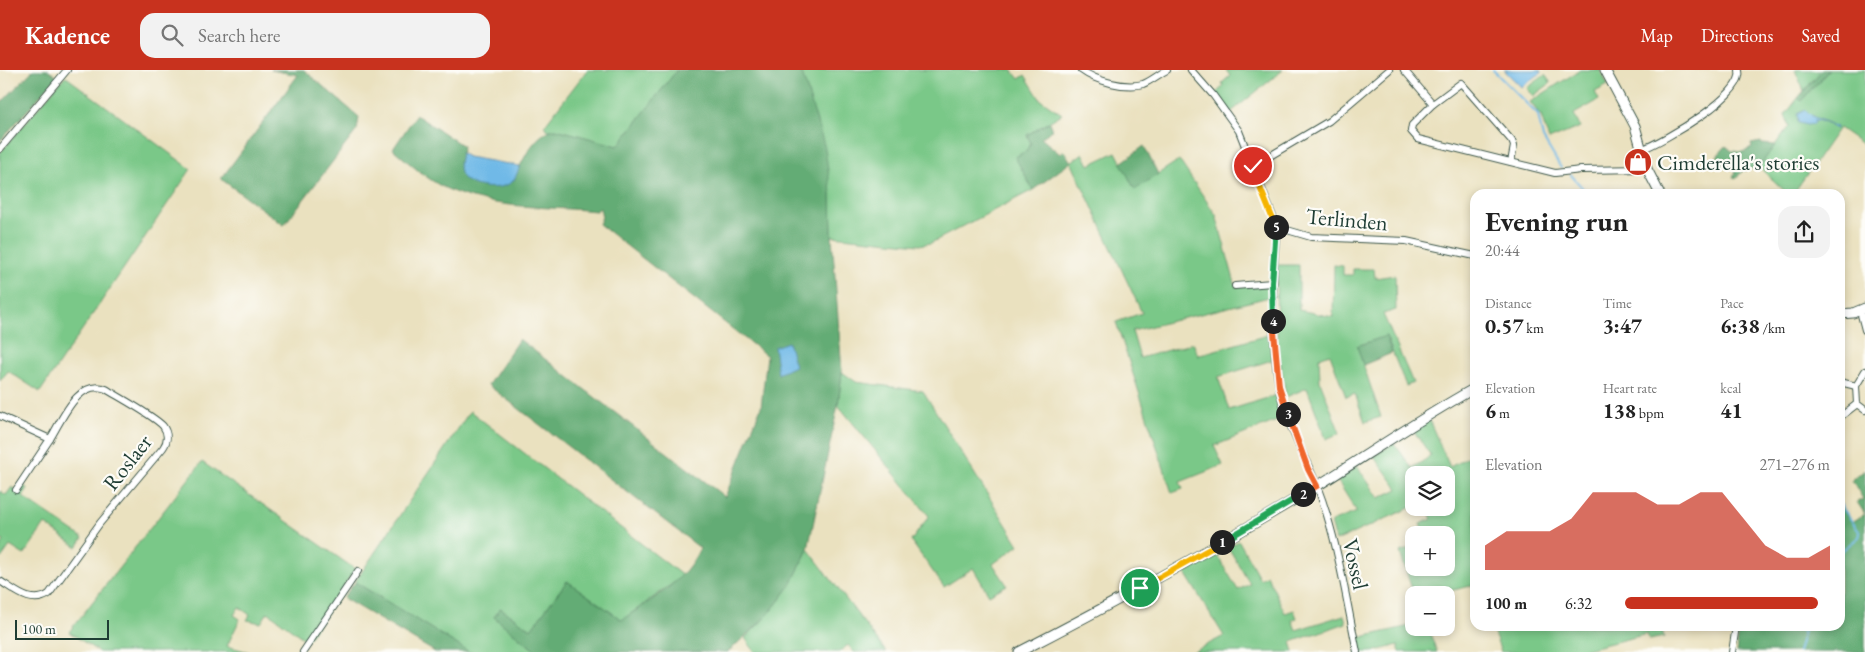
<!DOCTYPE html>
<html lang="en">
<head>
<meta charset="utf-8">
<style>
	:root { --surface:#fff; --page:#f2f2f2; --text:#222; --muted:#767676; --accent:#c8321e }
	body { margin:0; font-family:"EB Garamond",serif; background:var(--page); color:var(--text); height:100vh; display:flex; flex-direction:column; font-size:19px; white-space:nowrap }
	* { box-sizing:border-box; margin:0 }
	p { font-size:16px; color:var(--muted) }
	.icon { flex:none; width:28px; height:28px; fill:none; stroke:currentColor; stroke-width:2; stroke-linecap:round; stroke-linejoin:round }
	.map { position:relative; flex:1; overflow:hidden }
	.side { position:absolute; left:1470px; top:119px; width:375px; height:442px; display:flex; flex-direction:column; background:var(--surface); border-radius:15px; box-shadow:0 2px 8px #0003 }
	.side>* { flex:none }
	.fabs { position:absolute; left:1405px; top:396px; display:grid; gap:10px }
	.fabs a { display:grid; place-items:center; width:50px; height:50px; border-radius:10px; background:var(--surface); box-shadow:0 2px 8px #0003; font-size:25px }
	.scale { position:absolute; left:15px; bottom:12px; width:94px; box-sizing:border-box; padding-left:5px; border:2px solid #1f3d34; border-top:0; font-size:14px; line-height:18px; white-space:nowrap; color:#1f3d34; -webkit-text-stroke:4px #fdfcf7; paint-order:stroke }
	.pin { position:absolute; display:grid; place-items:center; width:42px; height:42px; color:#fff; margin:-21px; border:2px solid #fff; border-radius:50%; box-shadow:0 1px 5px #0007 }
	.km { position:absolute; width:25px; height:25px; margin:-12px; border-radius:50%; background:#222; color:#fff; font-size:14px; line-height:25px; text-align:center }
	.round { display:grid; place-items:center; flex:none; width:52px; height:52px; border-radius:15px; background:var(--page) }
	.overview { display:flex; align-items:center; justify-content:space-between; height:85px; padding:0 15px }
	h1 { font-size:28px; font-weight:700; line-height:38px }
	.figures { display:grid; grid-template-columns:repeat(3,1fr); gap:8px; height:85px; padding:5px 15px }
	.figures div { display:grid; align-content:center }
	.figures b { font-size:21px; font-weight:700 }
	.figures small { font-size:14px; font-weight:400 }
	.figures p { font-size:14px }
	.chart { height:140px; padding:10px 15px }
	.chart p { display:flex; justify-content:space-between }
	.chart svg { width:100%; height:90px; margin-top:5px; fill:var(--accent); opacity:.7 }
	ul { padding:0 15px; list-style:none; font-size:16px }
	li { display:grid; grid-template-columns:80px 60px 1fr; align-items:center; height:38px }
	li i { height:12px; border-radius:6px; background:var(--accent) }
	header { display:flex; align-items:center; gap:30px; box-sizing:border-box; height:70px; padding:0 25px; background:var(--accent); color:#fff }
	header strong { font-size:24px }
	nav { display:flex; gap:28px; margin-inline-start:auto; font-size:18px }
	.search { width:350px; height:45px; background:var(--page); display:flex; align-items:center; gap:12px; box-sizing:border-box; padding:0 18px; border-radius:15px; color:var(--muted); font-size:19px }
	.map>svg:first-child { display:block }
	.green { fill:#7ac888; stroke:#4c825e }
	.forest { fill:#63ac74; stroke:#417454 }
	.water { fill:#6fb9e7; stroke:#477b8e }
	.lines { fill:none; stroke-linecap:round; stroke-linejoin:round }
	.stream { stroke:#6fb9e7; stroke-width:2 }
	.street-casing { stroke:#3d5649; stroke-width:8 }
	.secondary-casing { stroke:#3d5649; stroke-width:11 }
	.street { stroke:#fff; stroke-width:6 }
	.secondary { stroke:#fff; stroke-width:9 }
	.split-1-casing { stroke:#fff; stroke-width:10 }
	.split-2-casing { stroke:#fff; stroke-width:10 }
	.split-3-casing { stroke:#fff; stroke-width:10 }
	.split-4-casing { stroke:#fff; stroke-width:10 }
	.split-5-casing { stroke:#fff; stroke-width:10 }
	.split-6-casing { stroke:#fff; stroke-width:10 }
	.split-1 { stroke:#f5b400; stroke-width:6 }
	.split-2 { stroke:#22a559; stroke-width:6 }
	.split-3 { stroke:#f0652b; stroke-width:6 }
	.split-4 { stroke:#f0652b; stroke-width:6 }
	.split-5 { stroke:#22a559; stroke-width:6 }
	.split-6 { stroke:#f5b400; stroke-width:6 }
	.labels { text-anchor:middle; stroke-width:4.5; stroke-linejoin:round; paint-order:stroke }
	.poi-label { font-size:22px; fill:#1f3d34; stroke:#fdfcf7; text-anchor:start }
	.street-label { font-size:22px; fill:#1f3d34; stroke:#fdfcf7 }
</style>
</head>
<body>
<header>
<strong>Kadence</strong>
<div class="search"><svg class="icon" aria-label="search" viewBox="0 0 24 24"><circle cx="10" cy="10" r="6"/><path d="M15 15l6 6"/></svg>Search here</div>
<nav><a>Map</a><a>Directions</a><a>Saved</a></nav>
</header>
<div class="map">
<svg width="1865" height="582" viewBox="0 0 1865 582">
	<rect width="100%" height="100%" fill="#fdfcf7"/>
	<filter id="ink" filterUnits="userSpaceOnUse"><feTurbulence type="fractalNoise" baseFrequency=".02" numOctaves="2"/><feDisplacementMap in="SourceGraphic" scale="10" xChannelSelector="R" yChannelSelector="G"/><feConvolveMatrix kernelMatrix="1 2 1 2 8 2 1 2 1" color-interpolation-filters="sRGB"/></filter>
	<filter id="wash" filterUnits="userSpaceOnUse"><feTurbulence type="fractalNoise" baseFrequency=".0096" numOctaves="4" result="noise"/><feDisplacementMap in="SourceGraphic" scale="20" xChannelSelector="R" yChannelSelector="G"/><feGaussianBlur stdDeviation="1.12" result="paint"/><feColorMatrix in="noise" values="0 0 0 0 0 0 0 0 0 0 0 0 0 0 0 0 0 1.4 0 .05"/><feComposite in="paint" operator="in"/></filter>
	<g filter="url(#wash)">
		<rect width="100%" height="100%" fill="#eae1bf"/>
		<g class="green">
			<path d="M587 0H677L618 76 556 59 548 60 544 56Z"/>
			<path d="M801 0H1012L1019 9 1025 5 1040 29 1062 44 1027 65 1031 73 1026 81 1016 87 1033 120 931 173 919 175 832 166 831 123Z"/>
			<path d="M1226 0H1283L1230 43 1216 23 1224 16 1222 13 1230 6Z"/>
			<path d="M1580 0H1600L1608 15 1595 22 1599 30 1574 44 1580 57 1549 70 1541 46 1530 32Z"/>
			<path d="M1795 0H1822L1804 21Z"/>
			<path d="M1829 0H1865V76L1839 58 1793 124H1788L1759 97 1789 56 1785 45 1798 28 1801 31Z"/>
			<path d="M1545 5 1551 13 1533 26 1527 18Z"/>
			<path d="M65 6 191 99 40 322 8 301 0 311V83Z"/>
			<path d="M1116 82 1135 119 1179 90 1216 145 1236 217 1269 215V227L1132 261 1140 288 1193 273 1198 285 1271 264 1272 290 1218 307 1229 340 1277 325 1284 348 1214 376 1223 395 1180 412 1183 419 1172 423 1116 252 1142 243 1071 92 1083 83 1089 95Z"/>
			<path d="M1276 195H1299V240L1333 247 1334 195 1343 196V205H1353V199H1374L1375 208 1395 205 1396 240 1383 244 1413 313 1406 316 1386 266 1357 276 1381 347 1365 352 1355 324 1346 327 1330 284 1319 288 1320 311 1340 363 1326 369 1307 318 1286 327 1277 272Z"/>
			<path d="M842 302 856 312 923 321 1019 475 993 494 1007 515 989 525 973 498 944 517 911 471 929 446 838 335Z"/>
			<path d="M470 341 683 506 622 550 567 511 531 559 500 538 494 547 537 582H469L355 512Z"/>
			<path d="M1429 350 1450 397 1475 383V515L1432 525H1414L1412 530 1409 520 1412 519 1400 482 1414 477V498H1446V465H1425L1420 454 1432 449 1427 438H1446V405H1414V436L1336 471 1331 452 1357 442 1337 410 1357 396 1379 428 1398 419 1374 386 1394 373 1412 398 1431 386 1413 360Z"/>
			<path d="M202 392 355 499 307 571 268 542 261 553 247 550 250 545 239 537 234 545 240 549 227 576 249 582H99L69 562Z"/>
			<path d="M22 416 28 418 23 427 83 468 77 477 45 454 24 485 10 476 0 490V477L4 471 0 469V421L6 425 12 417 18 421Z"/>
			<path d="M1239 471 1260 509 1267 505 1285 543 1294 540 1297 548 1292 550 1296 560 1344 545 1346 553 1291 572 1294 582H1193L1224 566 1185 503 1217 485 1238 520 1250 514 1228 477Z"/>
			<path d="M808 479 886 582H854L848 575 839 582H755L745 568 767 546 791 515Z"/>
			<path d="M1414 555V558H1428L1437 582H1400L1398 575 1372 582H1361L1358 568Z"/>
			<path d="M1491 556H1664L1661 557 1664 567 1649 570 1647 564 1575 582H1501Z"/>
		</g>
		<g class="forest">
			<path d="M33 0H49L57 7 0 71V34Z"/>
			<path d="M271 0H304L359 47 357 60 284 155 221 109 298 5Z"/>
			<path d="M677 0H801L825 78 831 123 832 166 842 302 838 335 808 479 791 515 767 546 728 582H537L494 547 500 538 531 559 567 511 622 550C654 527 683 514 700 478L488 315 519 269 725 427 761 337 767 286 599 154 602 147 600 138 596 141C547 136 491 140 445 118 426 109 409 93 393 79L416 45 463 76 459 93 514 110C521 93 535 61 556 59L618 76Z"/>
			<path d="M1822 0H1829L1801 31 1798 28Z"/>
			<path d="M1049 52 1052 60 1041 68 1060 84 1064 81 1071 92 1033 120 1015 87 1026 81 1031 73 1027 65Z"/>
			<path d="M1761 72 1762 74 1775 75 1759 97 1742 101 1736 109 1733 107 1736 102 1730 94 1724 97 1717 86 1726 76 1732 81 1743 82 1752 78 1751 74Z"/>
			<path d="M1144 76 1158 104 1135 120 1121 93Z"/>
			<path d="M1386 266 1392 283 1363 295 1357 276Z"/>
			<path d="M1865 400V582H1736L1740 556H1840V435L1852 452 1865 444 1857 432 1863 429 1852 410Z"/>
			<path d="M355 512 469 582H435L343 528Z"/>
		</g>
		<g class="water">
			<path d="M1504 0H1540L1541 3 1521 17Z"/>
			<path d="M1805 40 1814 47 1837 57 1836 59 1825 52 1815 50 1814 54 1807 55 1798 53 1797 44Z"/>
			<path d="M461 83 468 87 520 96C518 101 516 107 513 111 503 121 475 119 464 109 457 103 459 92 461 83Z"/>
			<path d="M788 272 795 296 778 304 774 277Z"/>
		</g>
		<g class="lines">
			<g class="stream">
				<path d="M1493 0 1538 45 1543 68 1561 98"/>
				<path d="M1571 105 1588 124"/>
				<path d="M1840 434 1860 463 1859 467 1840 482"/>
				<path d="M1798 582 1804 561 1801 560 1802 556"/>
			</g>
		</g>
	</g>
	<g filter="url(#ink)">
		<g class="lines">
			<defs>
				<g id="street">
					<path d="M1081 0C1096 11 1125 19 1143 14 1151 11 1159 4 1167 0"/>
					<path d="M1191 0 1213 25 1239 61 1277 157 1311 167 1406 171 1475 186"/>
					<path d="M1404 0 1433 34 1412 55 1411 61 1418 69 1555 103 1581 100 1647 99"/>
					<path d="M1433 34 1461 13 1512 71 1514 76 1511 92"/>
					<path d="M0 79 67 0"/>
					<path d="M1643 79C1663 71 1746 25 1739 0"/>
					<path d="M1253 96 1329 51 1389 0"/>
					<path d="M1277 157C1272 210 1270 264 1279 317 1285 351 1304 384 1317 416 1337 467 1346 528 1357 582"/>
					<path d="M1235 216 1272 213"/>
					<path d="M1860 241 1865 260"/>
					<path d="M1865 301 1856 316 1857 334 1865 340"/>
					<path d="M1840 312 1856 316"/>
					<path d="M0 346 50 369 16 420"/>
					<path d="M1840 347 1857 334"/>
					<path d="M0 511C15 520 31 536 49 524L100 453 163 378C168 371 168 363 163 356 154 346 119 327 106 319 78 308 62 350 50 369"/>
					<path d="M303 582 358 501"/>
					<path d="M1732 582 1736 556"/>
				</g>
				<g id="secondary">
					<path d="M1605 0 1635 56 1647 99 1660 124"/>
					<path d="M1840 244 1853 243 1865 238"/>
					<path d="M1019 582C1120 530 1220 475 1317 416 1370 383 1421 348 1475 318"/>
				</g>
			</defs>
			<use href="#street" class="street-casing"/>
			<use href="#secondary" class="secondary-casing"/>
			<use href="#street" class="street"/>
			<use href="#secondary" class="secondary"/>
		</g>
	</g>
	<g class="lines" filter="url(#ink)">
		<defs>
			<path id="split-1" d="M1140 518 1222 472"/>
			<path id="split-2" d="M1222 472 1303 424"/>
			<path id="split-3" d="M1288 344 1308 399 1317 416 1303 424"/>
			<path id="split-4" d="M1273 251 1279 316 1288 344"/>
			<path id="split-5" d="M1273 251 1272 213 1276 157"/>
			<path id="split-6" d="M1253 96 1257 110 1276 157"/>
		</defs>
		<use href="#split-1" class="split-1-casing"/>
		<use href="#split-2" class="split-2-casing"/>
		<use href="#split-3" class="split-3-casing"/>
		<use href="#split-4" class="split-4-casing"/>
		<use href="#split-5" class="split-5-casing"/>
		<use href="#split-6" class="split-6-casing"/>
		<use href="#split-1" class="split-1"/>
		<use href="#split-2" class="split-2"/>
		<use href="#split-3" class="split-3"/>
		<use href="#split-4" class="split-4"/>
		<use href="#split-5" class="split-5"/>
		<use href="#split-6" class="split-6"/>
	</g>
	<defs>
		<symbol id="shop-disc" viewBox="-11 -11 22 22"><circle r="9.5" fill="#c8321e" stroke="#fdfcf7"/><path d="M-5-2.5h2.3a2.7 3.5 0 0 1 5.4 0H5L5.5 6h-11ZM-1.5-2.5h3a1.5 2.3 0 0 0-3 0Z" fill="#fff"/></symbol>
	</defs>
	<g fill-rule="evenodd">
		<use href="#shop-disc" x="1622" y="76" width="32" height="32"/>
	</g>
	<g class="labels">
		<g class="poi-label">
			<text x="1657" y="100">Cimderella's stories</text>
		</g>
		<g class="street-label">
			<text transform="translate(1347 149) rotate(5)" y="8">Terlinden</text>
			<text transform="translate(127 392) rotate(-52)" y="8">Roslaer</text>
			<text transform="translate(1356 494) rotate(77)" y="8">Vossel</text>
		</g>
	</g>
</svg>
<div class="fabs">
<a><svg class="icon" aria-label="layers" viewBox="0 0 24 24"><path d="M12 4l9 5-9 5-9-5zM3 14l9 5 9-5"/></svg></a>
<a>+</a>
<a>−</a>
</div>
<div class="scale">100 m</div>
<div class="pin" style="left:1140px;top:518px;background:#1e9e55"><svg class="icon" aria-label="arrive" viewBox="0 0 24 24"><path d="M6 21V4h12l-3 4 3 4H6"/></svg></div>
<div class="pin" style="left:1253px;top:96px;background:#d93025"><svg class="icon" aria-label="check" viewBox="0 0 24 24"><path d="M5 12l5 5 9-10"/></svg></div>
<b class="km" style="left:1222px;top:472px">1</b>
<b class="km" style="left:1303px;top:424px">2</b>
<b class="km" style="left:1288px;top:344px">3</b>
<b class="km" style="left:1273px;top:251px">4</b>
<b class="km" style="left:1276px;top:157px">5</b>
<section class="side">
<div class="overview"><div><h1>Evening run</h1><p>20:44</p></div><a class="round"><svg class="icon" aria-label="share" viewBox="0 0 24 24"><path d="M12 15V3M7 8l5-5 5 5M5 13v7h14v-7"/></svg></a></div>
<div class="figures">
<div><p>Distance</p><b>0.57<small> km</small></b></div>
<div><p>Time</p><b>3:47</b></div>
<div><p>Pace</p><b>6:38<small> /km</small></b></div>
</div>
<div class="figures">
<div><p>Elevation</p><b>6<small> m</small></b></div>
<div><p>Heart rate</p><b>138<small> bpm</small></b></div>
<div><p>kcal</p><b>41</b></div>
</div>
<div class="chart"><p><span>Elevation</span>271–276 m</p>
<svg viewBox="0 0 160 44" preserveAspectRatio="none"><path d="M0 44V32L10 25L20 25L30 25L40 19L50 6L60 6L70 6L80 12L90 12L100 6L110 6L120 19L130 32L140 38L150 38L160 32V44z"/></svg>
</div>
<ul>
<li><b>100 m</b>6:32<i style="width:94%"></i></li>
</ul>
</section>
</div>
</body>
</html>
